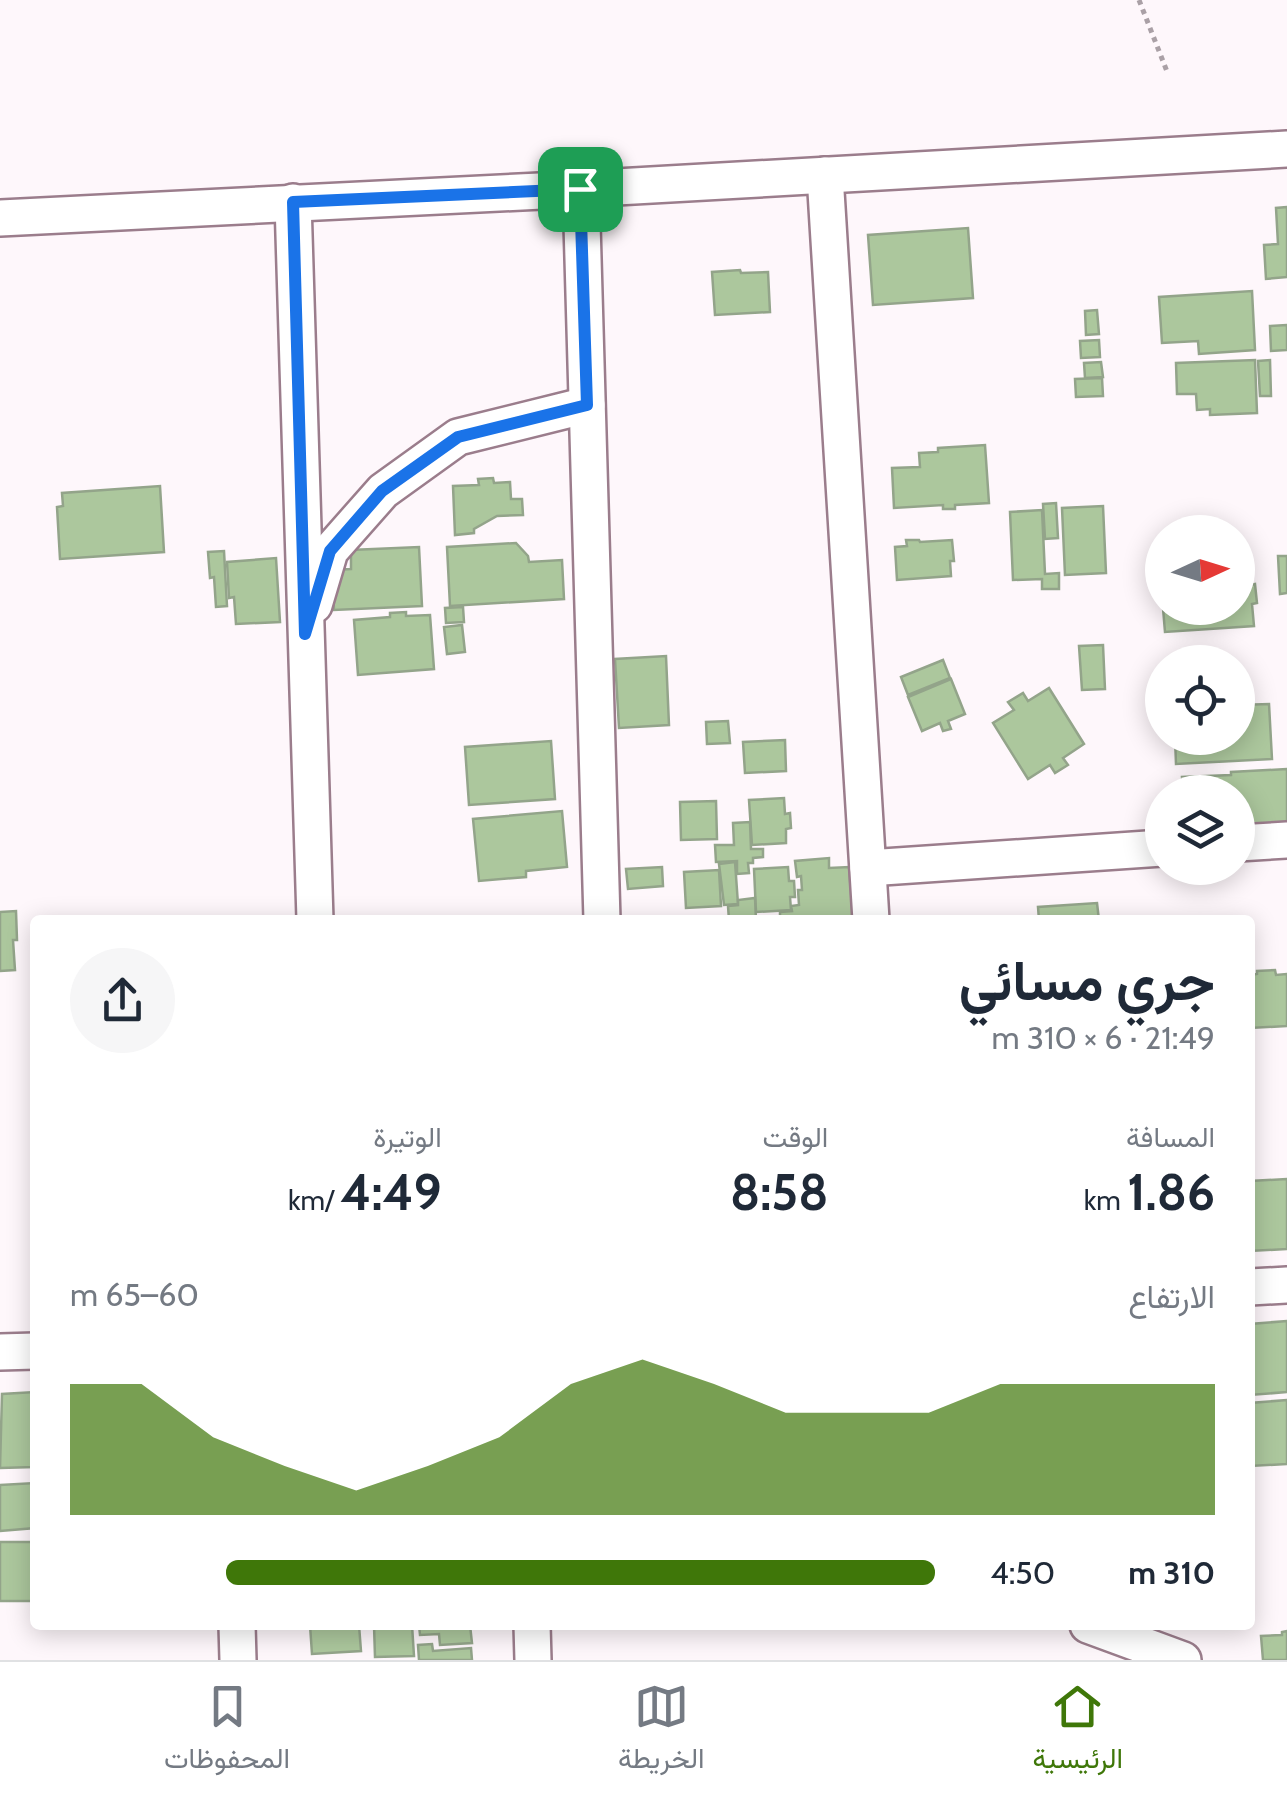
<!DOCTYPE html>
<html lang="ar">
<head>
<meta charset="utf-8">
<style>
	:root { --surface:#fff; --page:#f6f6f7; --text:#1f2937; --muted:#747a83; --line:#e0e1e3; --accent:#3f7709 }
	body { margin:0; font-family:Cabin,Vazirmatn,sans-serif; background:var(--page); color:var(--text); direction:rtl; height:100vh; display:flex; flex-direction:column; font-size:38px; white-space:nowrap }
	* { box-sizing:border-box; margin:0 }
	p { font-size:32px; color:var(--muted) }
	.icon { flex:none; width:55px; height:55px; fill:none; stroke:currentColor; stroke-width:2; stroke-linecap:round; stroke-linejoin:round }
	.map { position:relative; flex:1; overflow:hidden; direction:ltr }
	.panel { position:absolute; left:30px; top:915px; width:1225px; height:715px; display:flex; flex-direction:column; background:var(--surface); border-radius:10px; box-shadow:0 5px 25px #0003; direction:rtl }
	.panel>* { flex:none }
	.needle { width:65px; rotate:86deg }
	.controls { position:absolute; left:1145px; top:515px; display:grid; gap:20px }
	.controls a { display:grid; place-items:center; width:110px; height:110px; border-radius:50%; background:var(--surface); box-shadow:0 5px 25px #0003; font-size:50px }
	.pin { position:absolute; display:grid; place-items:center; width:85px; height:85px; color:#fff; margin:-42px; border-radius:20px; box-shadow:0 5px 15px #0006 }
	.round { display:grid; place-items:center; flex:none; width:105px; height:105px; border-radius:52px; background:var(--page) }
	.summary { display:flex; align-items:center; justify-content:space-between; height:170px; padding:0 40px }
	h1 { font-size:55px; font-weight:700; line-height:75px }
	.stats { display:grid; grid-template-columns:repeat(3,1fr); gap:15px; height:170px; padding:10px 40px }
	.stats div { display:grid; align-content:center }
	.stats b { font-size:50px; font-weight:700 }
	.stats small { font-size:28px; font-weight:400 }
	.stats p { font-size:28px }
	.chart { height:280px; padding:20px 40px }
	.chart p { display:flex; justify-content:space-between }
	.chart svg { width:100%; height:180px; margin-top:10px; fill:var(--accent); opacity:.7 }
	ul { padding:0 40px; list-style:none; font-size:32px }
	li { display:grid; grid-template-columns:160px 120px 1fr; align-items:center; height:75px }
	li i { height:25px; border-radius:12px; background:var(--accent) }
	.tab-bar { display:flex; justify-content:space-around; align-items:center; height:140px; border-top:2px solid var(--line); background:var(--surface); font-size:28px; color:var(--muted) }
	.tab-bar a { display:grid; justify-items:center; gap:5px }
	.tab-bar .selected { color:var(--accent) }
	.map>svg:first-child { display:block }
	.building { fill:#acc79d; stroke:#93a48a; stroke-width:2.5 }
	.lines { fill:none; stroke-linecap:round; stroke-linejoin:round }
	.minor-casing { stroke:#9b7d8c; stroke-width:40 }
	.path { stroke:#aaa0a6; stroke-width:5; stroke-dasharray:5 5; stroke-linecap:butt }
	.minor { stroke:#fff; stroke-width:35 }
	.route-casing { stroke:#fff; stroke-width:20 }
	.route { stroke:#1a73e8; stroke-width:12 }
</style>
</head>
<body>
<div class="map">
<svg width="1287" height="1660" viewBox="0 0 1287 1660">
	<rect width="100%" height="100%" fill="#fef7fb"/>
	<g class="building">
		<path d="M1287 207V277L1266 279 1264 245 1278 244 1276 208Z"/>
		<path d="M968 228 973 298 873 305 868 235Z"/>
		<path d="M740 270 741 273 768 272 770 312 715 315 712 272Z"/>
		<path d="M1252 291 1255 350 1199 354 1198 341 1162 343 1159 297Z"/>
		<path d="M1097 310 1099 334 1086 335 1085 311Z"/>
		<path d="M1287 325V350L1271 351 1270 326Z"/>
		<path d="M1099 340 1100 357 1081 358 1080 341Z"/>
		<path d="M1255 360 1257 413 1210 415V409L1197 410 1196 394H1177L1176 363Z"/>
		<path d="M1270 360 1271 396H1260L1258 361Z"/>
		<path d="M1101 362 1103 377 1085 378 1084 363Z"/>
		<path d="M1102 378 1103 396 1076 397 1075 379Z"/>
		<path d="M985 445 989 503 955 505V509H943V505L894 508 892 468 920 467 919 453 938 452V448Z"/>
		<path d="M493 478 494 483 510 482 511 499H522L523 515 497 516 474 529V533L455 535 453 486 479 485 478 479Z"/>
		<path d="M160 486 164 552 60 559 57 507 63 506 62 493Z"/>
		<path d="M1056 503 1058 538 1045 539 1043 504Z"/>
		<path d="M1103 506 1106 573 1065 575 1062 508Z"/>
		<path d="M1042 510 1045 574 1059 573V589H1042V579L1013 580 1010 512Z"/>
		<path d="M906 540H919L920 542 952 540 954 561H950L951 576 897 580 895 547 907 546Z"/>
		<path d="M516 543 528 556 529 562 562 560 564 599 450 606 447 547Z"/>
		<path d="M419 547 422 606 334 610 332 570 351 569V550Z"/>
		<path d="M224 551 227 606 216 607 214 577 210 578 208 552Z"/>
		<path d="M1278 556H1287V593L1280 594Z"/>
		<path d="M276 558 280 622 236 624 234 597 229 598 227 562Z"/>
		<path d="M1249 569 1250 585 1255 584 1257 603 1252 604 1254 626 1165 632 1163 608H1238V570Z"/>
		<path d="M463 607 464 622 446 623 445 608Z"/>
		<path d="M406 612V616L430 615 434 669 358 675 354 620 390 617V613Z"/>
		<path d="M462 625 465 652 447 654 444 627Z"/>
		<path d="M1103 645 1105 689 1082 690 1079 646Z"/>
		<path d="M666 656 669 725 619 728 615 659Z"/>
		<path d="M943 660 950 678 908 695 901 677Z"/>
		<path d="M951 679 965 714 948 721 951 729 943 731 940 723 922 731 908 697Z"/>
		<path d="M1049 688 1084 744 1063 758 1068 765 1055 773 1050 765 1028 779 993 723 1014 710 1008 702 1023 693 1028 701Z"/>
		<path d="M1269 704 1272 759 1176 764 1175 738H1238V705Z"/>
		<path d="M728 721 730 743 707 744 706 722Z"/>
		<path d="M785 740 786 771 745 773 743 742Z"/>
		<path d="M551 741 555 799 469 805 465 747Z"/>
		<path d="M1287 769V829L1238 832V792H1183L1182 777 1231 775V772Z"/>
		<path d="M784 798 785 814 790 813 791 828 786 829V843L752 845 749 800Z"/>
		<path d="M716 801 717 839 681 840 680 802Z"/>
		<path d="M562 811 567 867 526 871V877L479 881 473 819Z"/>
		<path d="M750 822 751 849H763V857L753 858V863H748L749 873 737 874V861L716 862 715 845H734L733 823Z"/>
		<path d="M829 858V868L849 867 853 920H780V912L792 911 791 906 799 905 798 890H802L801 876 797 877 795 861Z"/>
		<path d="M735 862 738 904 724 905 719 864Z"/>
		<path d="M662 867 663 886 628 889 626 869Z"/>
		<path d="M788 867 789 881H794L795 897H790L791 910 756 912 754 869Z"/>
		<path d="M719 870 721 906 686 908 684 872Z"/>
		<path d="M755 898 756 920H729L728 906 738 905V900Z"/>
		<path d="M1097 903 1099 920H1039L1038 907Z"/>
		<path d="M16 911 17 940H13L15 970 0 971V912Z"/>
		<path d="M1275 970 1276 975 1287 974V1026L1250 1028V975L1257 974V971Z"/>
		<path d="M1287 1179V1249L1250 1251V1181Z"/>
		<path d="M1287 1321V1392L1250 1395V1324Z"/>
		<path d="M35 1392 34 1467 0 1468 2 1394Z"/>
		<path d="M1287 1400V1464L1250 1466V1403Z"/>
		<path d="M35 1483V1528L0 1531V1485Z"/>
		<rect x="0" y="1542" width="35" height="59"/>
		<path d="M310 1625H359L361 1651 312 1654Z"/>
		<path d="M374 1625H412L414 1656 375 1657Z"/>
		<path d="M419 1625H470L472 1643 440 1645 439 1634 420 1635Z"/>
		<path d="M1287 1631V1660H1263L1261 1636 1282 1635V1632Z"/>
		<path d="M432 1644 433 1651 471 1648 472 1660H419L418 1645Z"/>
	</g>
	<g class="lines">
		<defs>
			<g id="minor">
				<path d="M825 175 871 920"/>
				<path d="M581 189 602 920"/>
				<path d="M293 202 315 920"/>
				<path d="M0 218 581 189 1287 149"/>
				<path d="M314 605 330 551 383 491 458 437 587 405"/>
				<path d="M1238 843 1287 840"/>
				<path d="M868 868 1162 848"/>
				<path d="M1250 1287 1287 1285"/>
				<path d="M0 1352 35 1351"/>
				<path d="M237 1625 238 1660"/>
				<path d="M532 1625 533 1660"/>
				<path d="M1088 1625 1183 1660"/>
			</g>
		</defs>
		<use href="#minor" class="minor-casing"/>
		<path class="path" d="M1139 0 1168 74"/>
		<use href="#minor" class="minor"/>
	</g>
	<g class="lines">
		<defs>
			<path id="route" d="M580 189 587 405 458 437 382 491 330 551 305 634 293 202Z"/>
		</defs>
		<use href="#route" class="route-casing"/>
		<use href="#route" class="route"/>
	</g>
</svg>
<div class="controls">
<a><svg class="needle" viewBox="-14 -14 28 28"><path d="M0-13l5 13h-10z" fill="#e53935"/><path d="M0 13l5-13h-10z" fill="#747a83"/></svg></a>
<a><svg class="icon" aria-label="locate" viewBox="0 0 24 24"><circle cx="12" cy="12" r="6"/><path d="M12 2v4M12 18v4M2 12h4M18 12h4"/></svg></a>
<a><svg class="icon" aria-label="layers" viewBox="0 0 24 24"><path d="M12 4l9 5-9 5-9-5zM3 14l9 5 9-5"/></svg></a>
</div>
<div class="pin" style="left:580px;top:189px;background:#1e9e55"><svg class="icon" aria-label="arrive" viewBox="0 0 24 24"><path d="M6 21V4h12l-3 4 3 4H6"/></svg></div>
<section class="panel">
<div class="summary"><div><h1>جري مسائي</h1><p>21:49 · 6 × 310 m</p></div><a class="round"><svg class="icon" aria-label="share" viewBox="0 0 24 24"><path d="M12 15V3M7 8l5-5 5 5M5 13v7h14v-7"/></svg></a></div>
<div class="stats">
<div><p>المسافة</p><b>1.86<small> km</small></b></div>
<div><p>الوقت</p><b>8:58</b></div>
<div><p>الوتيرة</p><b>4:49<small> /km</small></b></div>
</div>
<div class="chart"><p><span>الارتفاع</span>60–65 m</p>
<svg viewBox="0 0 160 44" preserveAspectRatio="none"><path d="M0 44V12L10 12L20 25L30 32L40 38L50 32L60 25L70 12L80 6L90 12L100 19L110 19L120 19L130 12L140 12L150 12L160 12V44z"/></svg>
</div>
<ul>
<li><b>310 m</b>4:50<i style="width:82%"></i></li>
</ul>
</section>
</div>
<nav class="tab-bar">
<a class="selected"><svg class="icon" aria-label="home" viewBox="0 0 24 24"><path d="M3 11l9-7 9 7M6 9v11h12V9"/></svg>الرئيسية</a>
<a><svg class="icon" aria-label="map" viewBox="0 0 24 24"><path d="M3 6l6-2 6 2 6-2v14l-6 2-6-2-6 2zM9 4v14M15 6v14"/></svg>الخريطة</a>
<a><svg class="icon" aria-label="saved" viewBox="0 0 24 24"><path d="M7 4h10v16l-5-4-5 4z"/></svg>المحفوظات</a>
</nav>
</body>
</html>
